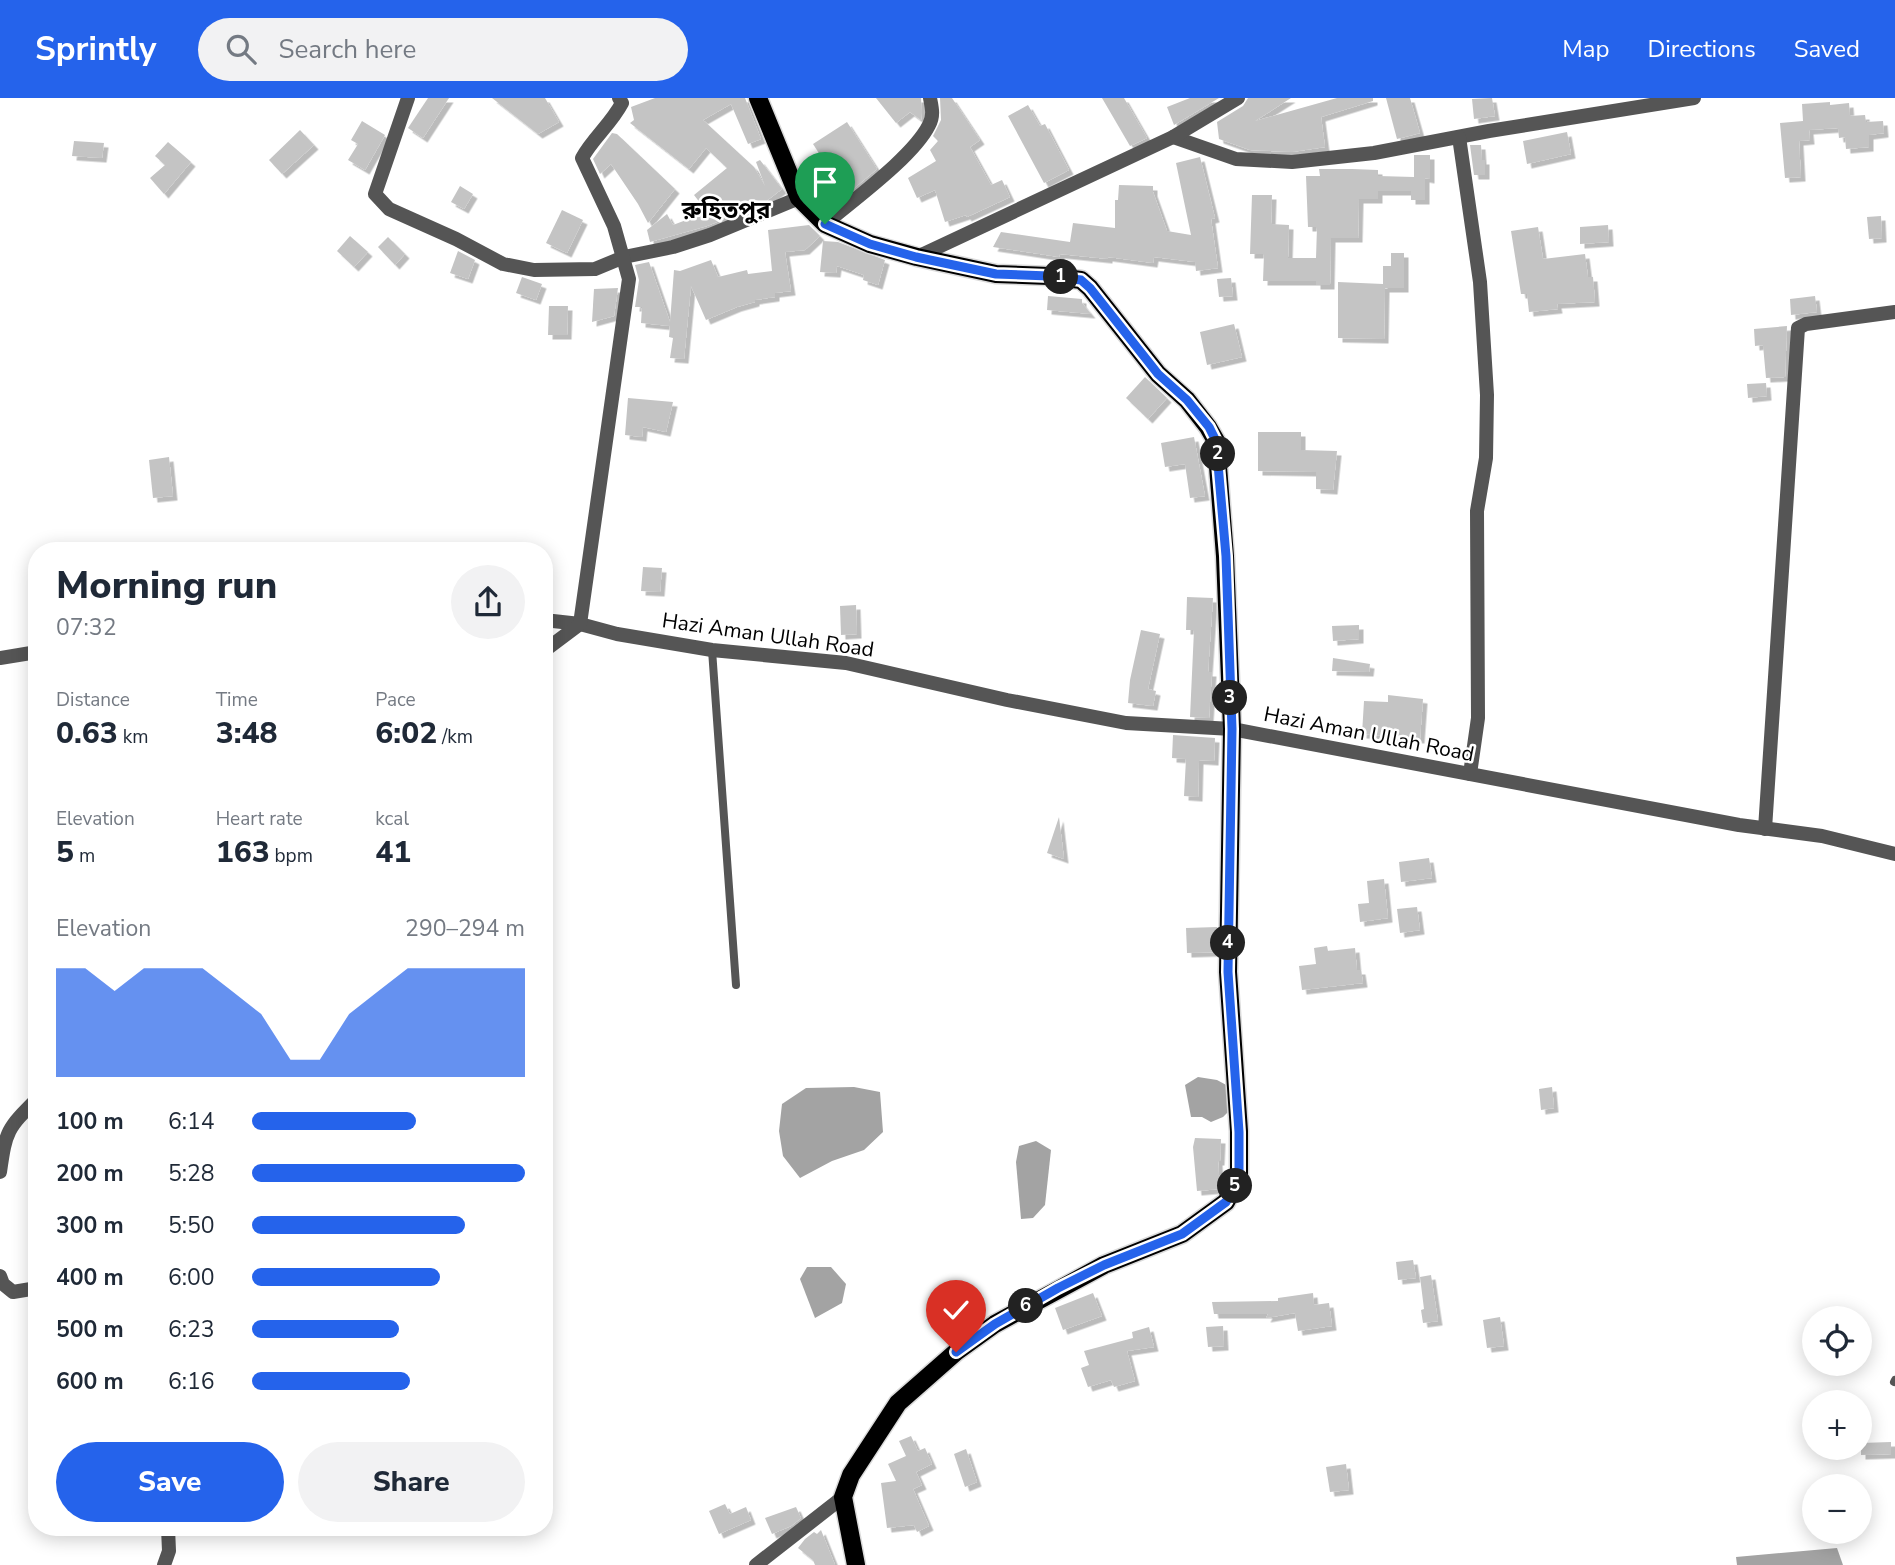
<!DOCTYPE html>
<html lang="en">
<head>
<meta charset="utf-8">
<style>
	:root { --surface:#fff; --page:#f2f2f3; --text:#1f2937; --muted:#747a83; --accent:#2563eb }
	body { margin:0; font-family:"Nunito Sans","Noto Sans Bengali",sans-serif; background:var(--page); color:var(--text); height:100vh; display:flex; flex-direction:column; font-size:26px; white-space:nowrap }
	* { box-sizing:border-box; margin:0 }
	p { font-size:23px; color:var(--muted) }
	.icon { flex:none; width:38px; height:38px; fill:none; stroke:currentColor; stroke-width:2; stroke-linecap:round; stroke-linejoin:round }
	.map { position:relative; flex:1; overflow:hidden }
	.drawer { position:absolute; left:28px; top:444px; width:525px; height:994px; display:flex; flex-direction:column; background:var(--surface); border-radius:28px; box-shadow:0 4px 18px #0003 }
	.drawer>* { flex:none }
	.controls { position:absolute; left:1802px; top:1208px; display:grid; gap:14px }
	.controls a { display:grid; place-items:center; width:70px; height:70px; border-radius:50%; background:var(--surface); box-shadow:0 4px 18px #0003; font-size:35px }
	.pin { position:absolute; display:grid; place-items:center; width:60px; height:60px; color:#fff; margin:-72px -30px; border-radius:50% 50% 50% 0; rotate:-45deg; box-shadow:0 0 7px #0007 }
	.pin .icon { rotate:45deg }
	.km { position:absolute; width:35px; height:35px; margin:-18px; border-radius:50%; background:#222; color:#fff; font-size:19px; line-height:35px; text-align:center }
	.round { display:grid; place-items:center; flex:none; width:74px; height:74px; border-radius:37px; background:var(--page) }
	.overview { display:flex; align-items:center; justify-content:space-between; height:119px; padding:0 28px }
	h1 { font-size:38px; font-weight:800; line-height:52px }
	.metrics { display:grid; grid-template-columns:repeat(3,1fr); gap:10px; height:119px; padding:7px 28px }
	.metrics div { display:grid; align-content:center }
	.metrics b { font-size:30px; font-weight:800 }
	.metrics small { font-size:19px; font-weight:400 }
	.metrics p { font-size:19px }
	.chart { height:196px; padding:14px 28px }
	.chart p { display:flex; justify-content:space-between }
	.chart svg { width:100%; height:126px; margin-top:7px; fill:var(--accent); opacity:.7 }
	.primary-button { display:flex; gap:14px; margin-top:auto; padding:14px 28px }
	.primary-button a { flex:1; height:80px; border-radius:42px; background:var(--accent); color:#fff; font-size:28px; font-weight:800; line-height:80px; text-align:center }
	.primary-button a+a { background:var(--page); color:var(--text) }
	ul { padding:0 28px; list-style:none; font-size:23px }
	li { display:grid; grid-template-columns:112px 84px 1fr; align-items:center; height:52px }
	li i { height:18px; border-radius:9px; background:var(--accent) }
	header { display:flex; align-items:center; gap:42px; box-sizing:border-box; height:98px; padding:0 35px; background:var(--accent); color:#fff }
	header strong { font-size:33px }
	nav { display:flex; gap:38px; margin-inline-start:auto; font-size:24px }
	.search { width:490px; height:63px; background:var(--page); display:flex; align-items:center; gap:18px; box-sizing:border-box; padding:0 24px; border-radius:38px; color:var(--muted); font-size:26px }
	.map>svg:first-child { display:block }
	.water { fill:#a3a3a3 }
	.building { fill:#c4c4c4; filter:url(#shadow) }
	.lines { fill:none; stroke-linecap:round; stroke-linejoin:round }
	.primary-casing { stroke:#dbdbdb; stroke-width:21 }
	.lane { stroke:#555; stroke-width:8 }
	.street { stroke:#555; stroke-width:14 }
	.primary { stroke:#000; stroke-width:18 }
	.route-casing { stroke:#fff; stroke-width:14 }
	.route { stroke:#2563eb; stroke-width:9 }
	.labels { text-anchor:middle; stroke-width:5; stroke-linejoin:round; paint-order:stroke }
	.street-label { font-size:21px; fill:#000; stroke:#fff }
	.quarter-label { font-size:24px; font-weight:bold; fill:#000; stroke:#fff }
</style>
</head>
<body>
<header>
<strong>Sprintly</strong>
<div class="search"><svg class="icon" aria-label="search" viewBox="0 0 24 24"><circle cx="10" cy="10" r="6"/><path d="M15 15l6 6"/></svg>Search here</div>
<nav><a>Map</a><a>Directions</a><a>Saved</a></nav>
</header>
<div class="map">
<svg width="1895" height="1467" viewBox="0 0 1895 1467">
	<defs>
		<filter id="shadow"><feDropShadow dx="4.5" dy="4.5" stdDeviation="0" flood-color="#0004"/></filter>
	</defs>
	<rect width="100%" height="100%" fill="#fff"/>
	<g class="water">
		<path d="M1198 979 1217 982 1230 989 1233 1009 1223 1019 1211 1024 1202 1019H1191L1185 987Z"/>
		<path d="M854 989 880 994 883 1034 864 1052 832 1063 800 1080 783 1058 779 1033 782 1006 806 990Z"/>
		<path d="M1036 1043 1051 1052 1045 1107 1033 1120 1021 1121 1016 1064 1019 1048Z"/>
		<path d="M807 1169H831L846 1186 842 1205 815 1220 800 1181Z"/>
		<path d="M1837 1450 1843 1467H1737L1736 1459Z"/>
	</g>
	<g class="building">
		<path d="M428 0H449L423 40 408 30Z"/>
		<path d="M492 0H545L559 24 538 36Z"/>
		<path d="M655 0H745L761 41 748 46 731 6 703 22 754 69 765 88 756 64 760 62 782 91 765 104 707 128 650 144 647 132 667 116 673 127 707 114 694 97 727 70 706 50 689 71 630 25 634 22 631 9Z"/>
		<path d="M876 0H921L922 14 921 22 910 14 896 25Z"/>
		<path d="M940 0H952L980 42 970 49 991 87 1002 82 1010 99 967 119 966 117 945 124 935 92 917 100 908 80 936 63 930 52 938 43 933 38 941 22Z"/>
		<path d="M1102 0H1124L1147 40 1130 48Z"/>
		<path d="M1190 0H1219L1174 27 1167 9Z"/>
		<path d="M1248 0H1291L1255 23 1337 0H1373V3L1321 19 1325 49 1292 54 1250 52 1219 41 1217 24 1243 8Z"/>
		<path d="M1386 0H1410L1420 35 1397 41Z"/>
		<path d="M1492 0 1495 18 1474 21 1472 1Z"/>
		<path d="M1830 4V7L1849 5 1850 18 1865 17 1866 24 1883 23 1884 35 1869 37V49L1846 51 1845 39 1839 40 1838 30 1809 32 1810 42 1799 43 1801 79 1785 80 1780 25 1803 23 1802 6Z"/>
		<path d="M1028 7 1040 28 1045 26 1069 72 1044 85 1008 18Z"/>
		<path d="M362 23 385 37 365 72 348 62 358 46 351 42Z"/>
		<path d="M847 24 877 71 846 97 813 46Z"/>
		<path d="M300 32 314 47 282 76 269 62Z"/>
		<path d="M1567 34 1571 56 1527 66 1523 43Z"/>
		<path d="M612 35 617 36 675 91 648 125 638 106 611 66 600 76 593 61Z"/>
		<path d="M74 43 104 45 102 60 72 58Z"/>
		<path d="M168 44 191 64 164 96 150 80 165 67 155 58Z"/>
		<path d="M1470 47H1481L1482 62H1485V77H1474Z"/>
		<path d="M1414 57H1430V81L1425 80V102H1411V93H1378V101H1359L1358 140H1331L1330 187H1316V183H1263L1264 156H1250L1252 97H1272L1271 126 1289 127 1288 160H1316L1317 129H1308L1306 78H1320L1319 71H1352L1378 72V78L1414 79Z"/>
		<path d="M1200 59 1215 120 1211 121 1218 170 1196 173 1195 164 1154 159 1153 165 1108 159V161L1060 156 1059 159 993 149 1001 134 1070 144 1073 125 1115 130V102H1118L1119 87 1153 88V94L1167 133 1191 137 1176 65Z"/>
		<path d="M460 88 473 96 464 111 451 104Z"/>
		<path d="M562 112 583 122 567 155 546 145Z"/>
		<path d="M1881 118 1882 140 1869 141 1867 119Z"/>
		<path d="M809 127 820 138 805 152 785 154 791 193 775 195V199L755 202V204L737 209 706 222 691 188 684 261 670 260 673 240 669 239 670 228 641 225 642 209H635L639 182 635 167 649 164 670 224 674 172 680 173 711 162 718 179 747 172 748 176 772 173 768 132Z"/>
		<path d="M1608 127 1609 144 1580 146V129Z"/>
		<path d="M1538 129 1543 161 1585 156 1588 179H1593L1595 204 1557 206 1558 211 1529 214 1527 196H1521L1511 133Z"/>
		<path d="M350 138 368 154 354 169 337 153Z"/>
		<path d="M388 139 405 156 395 167 378 149Z"/>
		<path d="M823 143 838 144 885 162 878 187 863 182 864 177 837 168 836 175 820 174Z"/>
		<path d="M458 153 475 162 468 181 450 175Z"/>
		<path d="M1391 155H1404V190H1385L1384 241 1338 240V184L1383 186V168H1391Z"/>
		<path d="M522 179 542 186 536 202 516 195Z"/>
		<path d="M1231 180 1233 198 1219 199 1217 181Z"/>
		<path d="M618 190 614 218 592 224 594 191Z"/>
		<path d="M1048 198 1082 201V205L1091 216 1047 212Z"/>
		<path d="M1815 198 1817 214 1791 217 1790 201Z"/>
		<path d="M549 208H568L567 237H548Z"/>
		<path d="M1234 226 1242 259 1207 267 1200 234Z"/>
		<path d="M1787 228 1785 279 1766 280 1763 247 1755 248 1754 231Z"/>
		<path d="M1145 279 1167 300 1148 321 1126 300Z"/>
		<path d="M1766 285 1767 298 1748 300 1747 286Z"/>
		<path d="M628 300 673 304 666 334 643 329 642 339 625 337Z"/>
		<path d="M1258 334H1301V352L1337 353 1333 392 1316 391V374L1258 373Z"/>
		<path d="M1194 339 1205 398 1190 400 1185 366 1165 369 1161 345Z"/>
		<path d="M169 359 173 398 153 400 149 362Z"/>
		<path d="M643 469 662 470 660 494 641 493Z"/>
		<path d="M1187 499 1213 500 1208 574H1212L1209 620 1190 619 1194 532H1186Z"/>
		<path d="M856 507 857 536 841 537 840 508Z"/>
		<path d="M1359 527V541L1333 543 1332 528Z"/>
		<path d="M1141 532 1160 536 1148 591 1156 593 1153 608 1128 605 1130 582Z"/>
		<path d="M1333 560 1370 566 1369 574 1332 573Z"/>
		<path d="M1388 597 1423 601 1420 641 1362 636 1364 603 1388 604Z"/>
		<path d="M1173 637 1215 640 1214 663 1199 662 1198 699 1184 698 1186 661 1172 660Z"/>
		<path d="M1059 719 1064 761 1047 755Z"/>
		<path d="M1429 760 1432 780 1401 784 1399 764Z"/>
		<path d="M1384 781 1388 820 1360 824 1358 806 1369 805 1367 783Z"/>
		<path d="M1417 809 1420 832 1400 835 1397 811Z"/>
		<path d="M1217 829V854L1187 855 1186 830Z"/>
		<path d="M1327 848 1328 853 1355 850 1357 872H1361L1363 885 1302 892 1299 868 1316 866 1314 850Z"/>
		<path d="M1552 989 1554 1010 1541 1012 1539 991Z"/>
		<path d="M1195 1040 1221 1041 1220 1063H1218L1220 1091 1197 1093 1193 1049Z"/>
		<path d="M1413 1162 1416 1180 1398 1182 1396 1164Z"/>
		<path d="M1431 1177 1438 1223 1423 1225 1421 1212 1424 1211 1420 1179Z"/>
		<path d="M1093 1195 1102 1218 1063 1232 1055 1210Z"/>
		<path d="M1313 1195 1314 1207 1329 1205 1332 1228 1298 1233 1295 1215 1266 1220 1268 1216H1214L1212 1204 1278 1203V1200Z"/>
		<path d="M1500 1219 1504 1248 1487 1250 1483 1222Z"/>
		<path d="M1223 1228 1224 1248 1208 1249 1206 1229Z"/>
		<path d="M1149 1229 1154 1249 1127 1253 1135 1283 1114 1289 1111 1282 1088 1289 1081 1270 1089 1267 1084 1253 1133 1240 1132 1234Z"/>
		<path d="M911 1338 918 1353 925 1350 932 1366 916 1374 922 1387 913 1391 929 1428 917 1434 914 1427 887 1430 881 1385 896 1383 888 1366 906 1358 899 1343Z"/>
		<path d="M1891 1344V1356L1861 1357V1345Z"/>
		<path d="M966 1351 977 1384 965 1389 954 1356Z"/>
		<path d="M1346 1366 1349 1392 1330 1394 1326 1369Z"/>
		<path d="M725 1406 730 1416 746 1409 751 1422 719 1436 709 1413Z"/>
		<path d="M796 1409 801 1420 791 1428 772 1436 765 1420Z"/>
		<path d="M821 1432 835 1467H815L813 1462 798 1450 805 1441 814 1434 817 1436Z"/>
	</g>
	<g class="lines">
		<defs>
			<path id="primary" d="M758 0 799 100 825 126 870 146 917 159 996 176 1049 178 1081 182 1090 190 1158 276 1187 302 1208 329 1216 343 1225 458 1232 631 1228 874 1239 1033V1080L1226 1104 1182 1136 1104 1167 995 1226 956 1254 898 1305 851 1377 843 1399 856 1467"/>
		</defs>
		<use href="#primary" class="primary-casing"/>
		<g class="lane">
			<path d="M712 552 736 887"/>
			<path d="M1894 1284 1895 1282"/>
		</g>
		<g class="street">
			<path d="M408 0 375 96 389 111 456 141 503 166 534 172 595 171 624 159 673 149 710 137 799 100"/>
			<path d="M1173 39 1236 61 1292 64 1374 55 1489 33 1694 0"/>
			<path d="M1459 39 1480 184 1487 297 1486 360 1477 413 1478 620 1470 676"/>
			<path d="M825 126C853 102 913 59 929 27 934 18 932 10 930 0"/>
			<path d="M917 159 1173 39 1238 0"/>
			<path d="M544 522 580 526 617 536 712 552 846 565 1007 602 1126 625 1232 631 1739 727 1822 738 1895 756"/>
			<path d="M544 553 580 526 629 181 614 128 582 60C593 40 611 26 622 5L619 0"/>
			<path d="M0 560 37 554"/>
			<path d="M1765 731 1798 230 1806 226 1895 214"/>
			<path d="M0 1074C6 1032 7 1031 37 1001"/>
			<path d="M0 1178 3 1186 13 1194 37 1190"/>
			<path d="M164 1467 169 1453 168 1430"/>
			<path d="M756 1467 843 1399"/>
		</g>
		<use href="#primary" class="primary"/>
	</g>
	<g class="lines">
		<defs>
			<path id="route" d="M825 126 870 146 916 159 996 176 1049 178 1081 182 1090 190 1158 276 1187 302 1209 329 1216 343 1226 458 1232 631 1228 874 1239 1034V1080L1226 1104 1182 1136 1104 1167 1058 1190 995 1226 956 1254"/>
		</defs>
		<use href="#route" class="route-casing"/>
		<use href="#route" class="route"/>
	</g>
	<g class="labels">
		<g class="street-label">
			<text transform="translate(768 537) rotate(8)" y="7">Hazi Aman Ullah Road</text>
			<text transform="translate(1369 636) rotate(11)" y="7">Hazi Aman Ullah Road</text>
		</g>
		<g class="quarter-label">
			<text x="726" y="120">রুহিতপুর</text>
		</g>
	</g>
</svg>
<div class="controls">
<a><svg class="icon" aria-label="locate" viewBox="0 0 24 24"><circle cx="12" cy="12" r="6"/><path d="M12 2v4M12 18v4M2 12h4M18 12h4"/></svg></a>
<a>+</a>
<a>−</a>
</div>
<div class="pin" style="left:825px;top:126px;background:#1e9e55"><svg class="icon" aria-label="arrive" viewBox="0 0 24 24"><path d="M6 21V4h12l-3 4 3 4H6"/></svg></div>
<div class="pin" style="left:956px;top:1254px;background:#d93025"><svg class="icon" aria-label="check" viewBox="0 0 24 24"><path d="M5 12l5 5 9-10"/></svg></div>
<b class="km" style="left:1061px;top:179px">1</b>
<b class="km" style="left:1218px;top:356px">2</b>
<b class="km" style="left:1230px;top:600px">3</b>
<b class="km" style="left:1228px;top:845px">4</b>
<b class="km" style="left:1235px;top:1088px">5</b>
<b class="km" style="left:1026px;top:1208px">6</b>
<section class="drawer">
<div class="overview"><div><h1>Morning run</h1><p>07:32</p></div><a class="round"><svg class="icon" aria-label="share" viewBox="0 0 24 24"><path d="M12 15V3M7 8l5-5 5 5M5 13v7h14v-7"/></svg></a></div>
<div class="metrics">
<div><p>Distance</p><b>0.63<small> km</small></b></div>
<div><p>Time</p><b>3:48</b></div>
<div><p>Pace</p><b>6:02<small> /km</small></b></div>
</div>
<div class="metrics">
<div><p>Elevation</p><b>5<small> m</small></b></div>
<div><p>Heart rate</p><b>163<small> bpm</small></b></div>
<div><p>kcal</p><b>41</b></div>
</div>
<div class="chart"><p><span>Elevation</span>290–294 m</p>
<svg viewBox="0 0 160 44" preserveAspectRatio="none"><path d="M0 44V6L10 6L20 14L30 6L40 6L50 6L60 14L70 22L80 38L90 38L100 22L110 14L120 6L130 6L140 6L150 6L160 6V44z"/></svg>
</div>
<ul>
<li><b>100 m</b>6:14<i style="width:60%"></i></li>
<li><b>200 m</b>5:28<i style="width:100%"></i></li>
<li><b>300 m</b>5:50<i style="width:78%"></i></li>
<li><b>400 m</b>6:00<i style="width:69%"></i></li>
<li><b>500 m</b>6:23<i style="width:54%"></i></li>
<li><b>600 m</b>6:16<i style="width:58%"></i></li>
</ul>
<div class="primary-button"><a>Save</a><a>Share</a></div>
</section>
</div>
</body>
</html>
